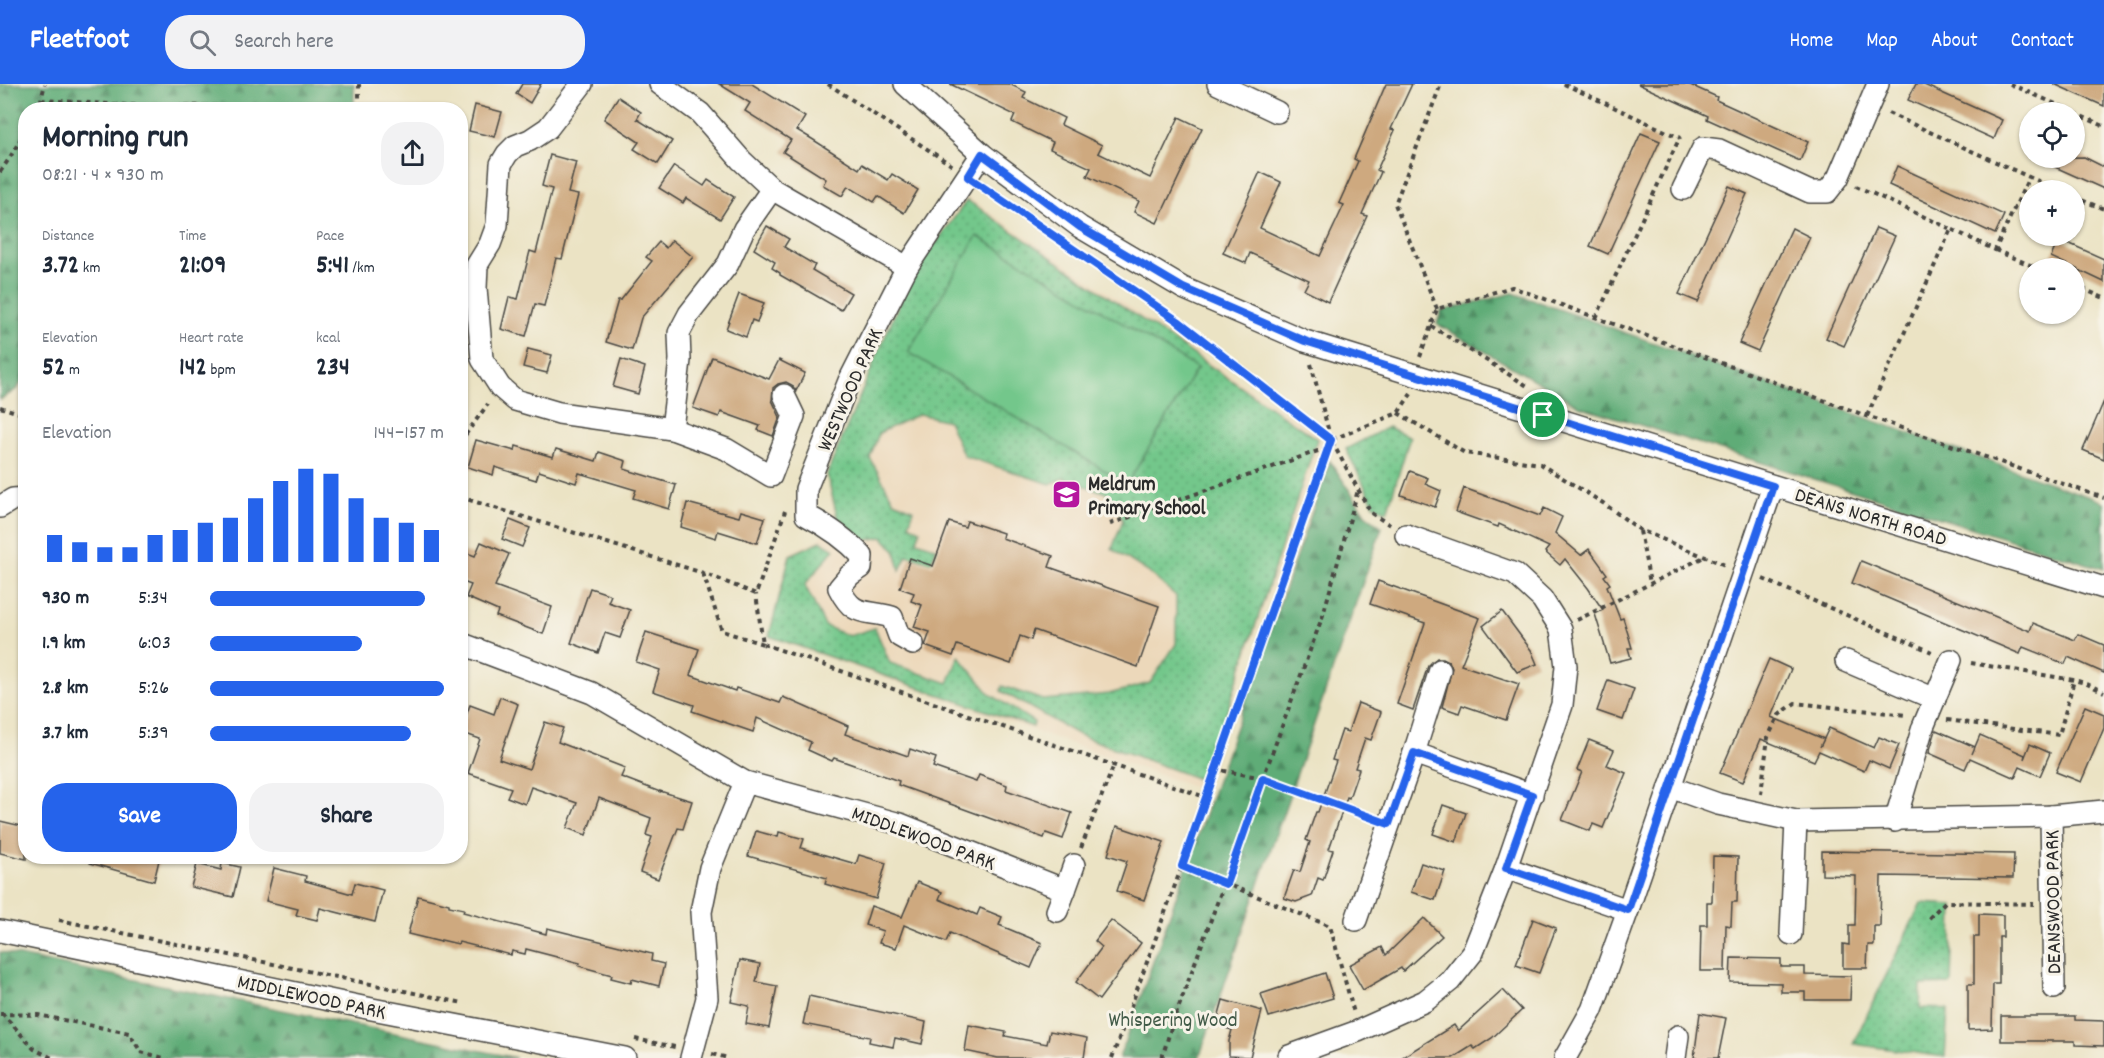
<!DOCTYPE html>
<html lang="en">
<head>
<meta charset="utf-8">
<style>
	:root { --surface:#fff; --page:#f2f2f3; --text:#1f2937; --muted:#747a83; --accent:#2563eb }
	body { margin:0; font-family:Dekko,sans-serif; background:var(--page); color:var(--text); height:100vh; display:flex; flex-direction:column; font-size:22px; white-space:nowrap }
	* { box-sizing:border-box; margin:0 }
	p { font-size:20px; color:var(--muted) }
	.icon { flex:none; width:33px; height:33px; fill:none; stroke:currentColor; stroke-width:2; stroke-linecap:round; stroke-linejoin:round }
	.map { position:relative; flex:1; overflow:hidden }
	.panel { position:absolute; left:18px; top:18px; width:450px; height:762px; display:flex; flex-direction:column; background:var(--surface); border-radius:24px; box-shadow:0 2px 4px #0004 }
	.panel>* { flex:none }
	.tools { position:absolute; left:2019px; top:18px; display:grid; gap:12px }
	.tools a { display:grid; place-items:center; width:66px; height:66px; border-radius:50%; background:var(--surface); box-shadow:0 2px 4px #0004; font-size:30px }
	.pin { position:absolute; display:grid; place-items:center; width:51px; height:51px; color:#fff; margin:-26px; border:3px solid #fff; border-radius:50%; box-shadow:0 2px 6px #0007 }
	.round { display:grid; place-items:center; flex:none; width:63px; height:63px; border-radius:24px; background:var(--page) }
	.summary { display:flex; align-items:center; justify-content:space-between; height:102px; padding:0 24px }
	h1 { font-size:33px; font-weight:700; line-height:45px }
	.stats { display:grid; grid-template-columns:repeat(3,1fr); gap:9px; height:102px; padding:6px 24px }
	.stats div { display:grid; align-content:center }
	.stats b { font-size:26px; font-weight:700 }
	.stats small { font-size:16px; font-weight:400 }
	.stats p { font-size:16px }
	.chart { height:168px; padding:12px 24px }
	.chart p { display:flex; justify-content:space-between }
	.chart svg { width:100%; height:108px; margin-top:6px; stroke:var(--accent); stroke-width:6 }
	.cta { display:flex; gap:12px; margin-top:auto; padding:12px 24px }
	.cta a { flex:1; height:69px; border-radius:24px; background:var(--accent); color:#fff; font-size:24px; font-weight:700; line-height:69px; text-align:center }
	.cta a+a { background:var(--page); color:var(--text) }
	ul { padding:0 24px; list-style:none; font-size:20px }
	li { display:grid; grid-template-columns:96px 72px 1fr; align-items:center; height:45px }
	li i { height:15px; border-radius:8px; background:var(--accent) }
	header { display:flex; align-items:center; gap:36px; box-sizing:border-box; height:84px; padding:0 30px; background:var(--accent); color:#fff }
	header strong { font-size:28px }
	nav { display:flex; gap:33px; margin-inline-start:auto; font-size:21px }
	.search { width:420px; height:54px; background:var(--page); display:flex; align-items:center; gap:15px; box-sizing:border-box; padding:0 21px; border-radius:24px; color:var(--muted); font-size:22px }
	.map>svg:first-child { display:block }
	.built { fill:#ecd8ba }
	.green { fill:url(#green-dots); stroke:#4f795b; stroke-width:1.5 }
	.forest { fill:url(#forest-firs); stroke:#446c51; stroke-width:1.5 }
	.pitch { fill:#73c78b; stroke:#4f795b; stroke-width:1.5 }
	.building { fill:#cea97f }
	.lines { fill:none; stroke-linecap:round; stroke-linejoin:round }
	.minor-casing { stroke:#484742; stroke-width:24 }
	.path { stroke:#484742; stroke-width:4; stroke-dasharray:4.5 4.5; stroke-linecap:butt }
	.minor { stroke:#fff; stroke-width:21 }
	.route-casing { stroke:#fff; stroke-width:12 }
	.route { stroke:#2563eb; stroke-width:8 }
	.labels { text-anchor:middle; stroke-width:6; stroke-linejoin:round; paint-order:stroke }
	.street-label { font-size:21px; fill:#2b2b2b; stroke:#f7f3e8 }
	.poi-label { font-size:21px; font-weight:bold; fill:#2b2b2b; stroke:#f7f3e8; text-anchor:start }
	.park-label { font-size:21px; fill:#415a48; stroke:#f7f3e8 }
</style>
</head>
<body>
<header>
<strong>Fleetfoot</strong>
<div class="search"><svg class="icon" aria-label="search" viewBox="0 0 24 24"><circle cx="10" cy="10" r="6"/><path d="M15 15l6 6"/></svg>Search here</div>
<nav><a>Home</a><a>Map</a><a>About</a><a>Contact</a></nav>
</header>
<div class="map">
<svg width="2104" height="974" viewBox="0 0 2104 974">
	<defs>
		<pattern id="green-dots" width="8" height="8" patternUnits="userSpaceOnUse" patternTransform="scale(1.5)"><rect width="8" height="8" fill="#73c78b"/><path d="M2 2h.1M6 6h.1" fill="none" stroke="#5fa272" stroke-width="1.8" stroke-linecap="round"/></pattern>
		<pattern id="forest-firs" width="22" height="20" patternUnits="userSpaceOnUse" patternTransform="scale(1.5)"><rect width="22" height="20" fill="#5eac77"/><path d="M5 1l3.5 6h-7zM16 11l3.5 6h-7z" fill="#4e8c62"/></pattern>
	</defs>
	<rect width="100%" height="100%" fill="#f7f3e8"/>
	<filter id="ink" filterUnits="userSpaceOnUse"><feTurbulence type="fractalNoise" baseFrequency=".0167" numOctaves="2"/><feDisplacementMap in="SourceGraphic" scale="12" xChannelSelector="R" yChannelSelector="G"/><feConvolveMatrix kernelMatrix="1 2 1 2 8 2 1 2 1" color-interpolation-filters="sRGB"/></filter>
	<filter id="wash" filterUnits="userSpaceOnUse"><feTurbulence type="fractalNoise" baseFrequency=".008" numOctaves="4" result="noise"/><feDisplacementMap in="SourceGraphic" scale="24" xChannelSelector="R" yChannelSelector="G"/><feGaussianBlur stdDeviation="1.35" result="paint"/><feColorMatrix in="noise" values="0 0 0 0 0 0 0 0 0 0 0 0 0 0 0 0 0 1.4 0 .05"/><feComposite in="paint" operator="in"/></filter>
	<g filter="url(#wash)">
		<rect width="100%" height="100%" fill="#ebe3c4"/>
		<path class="built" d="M966 112 1321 353 1318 367 1202 706 768 553 789 469 819 455 835 432 825 390 908 195Z"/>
		<g class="green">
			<path d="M967 116 1317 355 1204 697 1079 651 1001 607 1002 602 1043 616 1109 610 1150 599 1176 560V512L1148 488 1112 465 1123 436 1109 410 1063 394 1050 400 964 372 948 337 919 330 879 349 870 374 894 417 914 426 909 440 920 446 917 457 937 464 931 478 907 471 900 486 895 466 882 453 863 457 838 436 827 390 909 196Z"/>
			<path d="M1388 343 1410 353 1387 428 1374 421 1346 365Z"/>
			<path d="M821 457 834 465 805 501 825 542 849 552 875 544 890 579 948 599 959 572 990 610 1034 638 1033 643 769 552 790 471Z"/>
			<path d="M1921 819 1953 821 1951 900 1921 901 1920 924 1948 925 1945 973 1853 960Z"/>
		</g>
		<g class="forest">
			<path d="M0 0H354V26H26L25 293 17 305 0 316Z"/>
			<path d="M1513 209 2104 418V485L1579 322 1437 240 1441 227Z"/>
			<path d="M1330 377 1365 430 1382 443 1199 974H1119Z"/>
			<path d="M0 868 516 974H0Z"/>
		</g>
		<path class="pitch" d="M977 152 1197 284 1127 400 908 268Z"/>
		<g id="blocks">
			<g class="building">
				<path d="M522 0H541L530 19 516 10Z"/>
				<path d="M719 0H752L805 33 797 46 812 55 859 85 862 80 888 96 892 90 918 106 904 129 878 112 874 118 848 102 842 112 823 101 826 95 783 68 791 56 745 27 750 19Z"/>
				<path d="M950 0H1009L1026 8 1023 14 1064 34 1061 41 1102 61 1098 69 1150 94 1179 33 1202 44 1157 139 1134 128 1139 117 1087 92 1091 84 1050 65 1053 58 1012 38 1015 31Z"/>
				<path d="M1386 0H1412L1391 45 1395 46 1377 86 1381 88 1362 130 1367 132 1328 218 1304 206 1309 196 1250 169 1246 179 1223 169 1260 88 1281 98 1260 144 1320 172 1344 121 1339 119 1358 77 1354 75Z"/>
				<path d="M1638 0H1688L1717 13 1716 16 1808 58 1800 77 1707 35 1708 32Z"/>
				<path d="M1916 0H1922L2002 36 1994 55 1908 16Z"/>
				<path d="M2054 0H2104V22Z"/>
				<path d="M618 13 641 28 637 35 672 57 658 80 634 65 639 58 604 35Z"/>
				<path d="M475 21 502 28 495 53 469 47Z"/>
				<path d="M1641 49 1660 57 1608 170 1590 162Z"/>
				<path d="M550 71 576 78 568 109 578 111 562 175 556 174 544 222 535 220 526 252 501 245 509 213 518 215 530 167 536 169 552 105 542 102Z"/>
				<path d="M2084 73 2104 83V105L2035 74Z"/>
				<path d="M674 82 704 102 708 96 734 113 720 135 686 114 683 119 659 104Z"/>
				<path d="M1897 82 2004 131 1995 150 1889 101Z"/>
				<path d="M1729 102 1747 110 1698 218 1679 210Z"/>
				<path d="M767 142 789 155 784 163 815 181 812 186 851 209 841 226 780 191V189L772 184 775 178 754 165Z"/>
				<path d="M1792 144 1810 153 1758 267 1739 259Z"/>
				<path d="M1876 144 1895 152 1844 262 1826 254Z"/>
				<path d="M2059 155 2104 175V198L2051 173Z"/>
				<path d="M672 156 693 173 641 234 632 266 606 258 618 216H621L652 177 646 173 659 158 666 164Z"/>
				<path d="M739 210 764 219 757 238 752 236 746 253 726 245Z"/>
				<path d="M528 265 552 271 547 289 523 283Z"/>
				<path d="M712 273 769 295 779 276 805 289 796 307 792 301 786 298 778 300 773 304 772 316 780 333 773 352 758 346 760 342 721 328 719 333 693 324Z"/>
				<path d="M621 275 645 283 638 310 613 303Z"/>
				<path d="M2104 317V375L2083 366Z"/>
				<path d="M476 356 515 367 516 362 553 373 556 365 596 377 599 368 626 377 624 385 676 401 669 425 633 414 636 406 579 389 576 399 539 387 536 396 495 383 493 391 468 383Z"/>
				<path d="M1410 387 1428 394 1425 400 1441 407 1435 423 1401 411Z"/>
				<path d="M1464 404 1540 432 1544 424 1562 433 1555 449 1581 471 1589 465 1607 490 1604 492 1610 500 1607 502 1620 535 1623 534 1628 550 1632 564H1628L1631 574 1610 579 1595 530 1603 526 1588 504 1565 475 1560 481 1545 468 1549 463 1499 440 1498 443 1456 428Z"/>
				<path d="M687 419 739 433 741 427 765 434 757 459 718 447 716 454 681 443Z"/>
				<path d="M510 436 530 444 522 463 502 455Z"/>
				<path d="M967 437 1003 449 1002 454 1053 472 1049 483 1159 522 1138 583 1034 546 1031 556 1020 552 1011 580 957 561 953 572 925 562 930 548 914 543 922 521 911 517 914 509 900 504 910 474 933 482 949 438 965 443Z"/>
				<path d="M481 458 509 470 495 502 552 523 543 550 496 532 498 527 466 513 471 501 460 497V466L475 472Z"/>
				<path d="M1861 477 2030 547 2033 539 2075 556 2078 550 2104 561V589L2068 573 2065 580 2023 563 2020 570 1852 499Z"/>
				<path d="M1378 497 1480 534 1461 581 1519 600 1506 636 1462 621 1459 629 1442 623 1452 584 1449 577 1443 574H1437L1428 582 1413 626 1397 620 1425 539 1370 520Z"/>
				<path d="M590 504 611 511 608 518 630 526 620 554 605 549 598 569 571 559Z"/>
				<path d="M1502 527 1531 566 1537 580 1517 588 1483 542Z"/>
				<path d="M646 548 699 565 690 591 735 607 736 604 780 619 783 613 848 642 845 650 908 672 910 665 936 674 933 683 976 698 979 691 1007 701 1006 706 1072 729 1063 755 1046 749 1044 754 898 701 899 697 834 674 832 677 808 666 811 658 757 634 753 648 692 627 694 621 653 607 660 586 636 578Z"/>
				<path d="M1769 575 1791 585 1771 633 1824 655 1820 663 1829 644 1874 664 1879 653 1899 661 1889 685 1869 676 1864 687 1819 667 1814 677 1761 655 1743 698 1720 689Z"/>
				<path d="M1608 596 1634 605 1623 636 1597 627Z"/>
				<path d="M500 613 518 620 499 675 529 685 545 638 563 644 558 658 625 684 621 693 660 708V707L692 717 683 745 678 744 658 795 640 788 652 753 646 751 651 734 599 714 586 751 567 744 577 719 531 703 525 720 507 713 511 704 468 689 480 655 460 648 470 621 494 630Z"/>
				<path d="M1358 619 1381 628 1371 656 1365 654 1355 684 1359 685 1349 714 1347 713 1329 765 1333 766 1323 796 1318 794 1312 812 1296 818 1284 814 1294 786 1300 788 1310 758 1306 756 1316 728H1318L1336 677 1332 676 1342 646 1348 648Z"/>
				<path d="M2085 622 2104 630V644L2081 698 2056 688Z"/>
				<path d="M1936 646 1975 663 1972 670 1980 651 2025 671 2024 675 2030 660 2050 669 2040 692 2020 683 2015 694 1970 674 1965 685 1929 669Z"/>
				<path d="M1589 656 1614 666 1607 681 1626 689 1603 744 1593 740 1590 747 1562 736 1582 688 1577 686Z"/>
				<path d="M1443 721 1466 729 1456 758 1433 750Z"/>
				<path d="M0 737 26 743V775L0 769Z"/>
				<path d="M1117 742 1164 758 1144 816 1117 807 1127 777 1108 771Z"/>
				<path d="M756 747 778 753 779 748 804 755 801 764 856 780 859 771 886 779 876 815 825 800 827 794 748 772Z"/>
				<path d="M1822 767 2014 770 2013 794 1881 792 1880 842H1874V861H1868L1867 884H1843V860L1849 861V841H1855L1856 792 1822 791Z"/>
				<path d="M91 772H160L154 797 90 779Z"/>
				<path d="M1713 772 1738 773 1737 818H1732L1731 842 1726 841 1725 887H1700L1701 841H1707V818H1712Z"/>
				<path d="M222 779 240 783 233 813 191 803 197 780 221 786Z"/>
				<path d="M1421 779 1445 787 1435 816 1411 808Z"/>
				<path d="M274 784 306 792 305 797 352 810 355 799 383 806 375 838 320 824 317 836 296 831 298 825 266 817Z"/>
				<path d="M917 798 942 808 939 815 977 831 980 824 1002 833 999 841 1042 859 1031 884 950 849 946 858 904 841 896 864 879 859 883 847 865 841 871 822 902 833Z"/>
				<path d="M418 812 449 820V822L464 825 463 828 546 850 547 844 652 870 651 877 664 880 659 902 632 895 631 899 611 894 612 891 579 882 580 879 526 865 525 870 512 867 511 871 459 858 458 860 441 856V858L408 850Z"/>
				<path d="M1979 830 2003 831V853H1999V900H1993L1992 945 1968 946V900H1974V853H1979Z"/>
				<path d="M1424 834 1442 852 1403 887 1401 884 1363 906 1349 881 1382 863 1386 871Z"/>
				<path d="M1533 835 1556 844 1539 889 1516 881Z"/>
				<path d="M1111 836 1141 859 1099 916 1076 898 1102 863 1095 857Z"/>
				<path d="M1731 874 1781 875V883H1805V891L1851 892 1850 916H1805V908H1781V899L1730 898Z"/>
				<path d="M740 876 760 880 756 898 777 902 769 944 746 940 749 922 731 918Z"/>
				<path d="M1325 889 1333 914 1269 933 1261 910Z"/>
				<path d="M1503 906 1522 926 1492 954 1475 965 1472 962 1453 974H1401L1454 941 1458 947Z"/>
				<path d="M809 912 926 938 922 960 895 954 893 963 869 958 870 953 803 940Z"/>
				<path d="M1223 916 1262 927 1250 973 1229 972V957L1232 946 1216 941Z"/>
				<path d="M1700 929 1726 934 1718 974H1694Z"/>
				<path d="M2001 932H2075V936L2104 937V962L2075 961V957H2001Z"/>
				<path d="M969 941 1006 948 1005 952 1047 960 1050 947 1087 954 1084 974H998L965 967Z"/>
			</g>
		</g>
	</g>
	<g filter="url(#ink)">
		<use href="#blocks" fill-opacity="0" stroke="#484742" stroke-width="1.5"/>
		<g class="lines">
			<defs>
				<g id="minor">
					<path d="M582 0 548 44 530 56 515 62 507 70 501 80 497 141 490 160 477 181 476 204 482 275 500 303 515 316 559 329 672 345 680 276 679 249 689 230 728 180 744 145 772 105"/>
					<path d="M660 0 700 29 741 76 772 105 907 183"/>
					<path d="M905 0 982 70 1080 143 1183 204 1305 257 2104 504"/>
					<path d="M1218 0 1277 28"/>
					<path d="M1683 105 1703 64 1719 66 1810 108H1827L1838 94 1878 0"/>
					<path d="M672 345 726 365 771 392 794 332 784 311"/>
					<path d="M0 423 13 415 26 414"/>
					<path d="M460 559 592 609 745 698 900 740 1065 806 1057 827"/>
					<path d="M913 560 899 552 892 533C863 525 854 534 839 504L850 491 861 484 862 472C846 455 827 442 806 431V405L849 297 907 183 982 70"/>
					<path d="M1846 577 1935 615"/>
					<path d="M1414 669 1532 711"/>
					<path d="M1670 703 1718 720 1796 737 2051 732 2104 727"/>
					<path d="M2051 732 2054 904"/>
					<path d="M1895 737 1923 643 1951 576"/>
					<path d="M1506 784 1628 826"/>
					<path d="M1065 806 1074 781"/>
					<path d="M1356 836 1414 669 1440 586"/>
					<path d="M0 847 372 925 625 974"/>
					<path d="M1791 850 1796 737"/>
					<path d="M1289 972 1358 947 1425 917 1450 897 1473 868 1506 784 1562 621 1566 582 1561 545 1542 515 1515 490 1406 451"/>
					<path d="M691 974 707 914 701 828 710 784 745 698"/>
					<path d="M1565 974 1592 926 1628 826 1773 402"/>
					<path d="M1675 974 1678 952"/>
				</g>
			</defs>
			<use href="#minor" class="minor-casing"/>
			<g class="path">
				<path d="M359 0V26"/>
				<path d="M828 0 953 82"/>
				<path d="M1564 0 1680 54"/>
				<path d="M2010 0 2074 28"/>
				<path d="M41 16 126 21 233 22 245 26"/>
				<path d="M36 26 41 16 45 0"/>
				<path d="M1888 29 2029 93"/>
				<path d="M2074 29 2104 42"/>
				<path d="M0 88 9 75 26 46"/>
				<path d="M1856 102 1951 145"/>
				<path d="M983 103 1051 150"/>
				<path d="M2074 113 2104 125"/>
				<path d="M1075 166 1177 237 1331 356"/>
				<path d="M1995 166 2037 184"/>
				<path d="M2074 201 2104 214"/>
				<path d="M1437 225 1395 120 1441 0"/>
				<path d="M1596 234 1680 53"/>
				<path d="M1431 242 1529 303"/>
				<path d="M1420 273 1437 225 1512 203 1867 332 2104 414"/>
				<path d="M1311 280 1331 356 1371 429 1390 441"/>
				<path d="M0 323 26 331"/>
				<path d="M1398 329 1465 369 1540 380 1603 419 1640 446 1725 481"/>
				<path d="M1867 332 1951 145 1995 166 2029 93 2060 106"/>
				<path d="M460 358 488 320"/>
				<path d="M460 413 703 489 756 510 785 427"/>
				<path d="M1110 440 1318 367 1327 366"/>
				<path d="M1640 447 1650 499"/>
				<path d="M703 489 722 547 763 560 756 510"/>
				<path d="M1763 495 1932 568"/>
				<path d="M1577 536 1704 473"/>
				<path d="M763 560 1205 713"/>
				<path d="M1971 579 2074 596 2085 599 2104 608"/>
				<path d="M1947 636 2059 651 2074 596"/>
				<path d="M1214 685 1263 694 1372 734"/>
				<path d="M1761 710 1768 653 1779 631 1795 619 1907 631"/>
				<path d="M1081 764 1114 681"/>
				<path d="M1182 782 1330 842 1354 929"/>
				<path d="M1929 834 1945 818 2034 820"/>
				<path d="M59 836 463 919"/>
				<path d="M2 929 34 965 52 974"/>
				<path d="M0 930 38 931 129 949 141 968 164 974"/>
				<path d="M635 955 675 963"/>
				<path d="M712 970 728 974"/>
				<path d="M1112 974 1182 782 1331 356 1398 329 1411 310"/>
				<path d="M1162 974 1171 944 1323 531 1358 406"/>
			</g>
			<use href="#minor" class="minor"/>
		</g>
	</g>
	<g class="lines" filter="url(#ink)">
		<defs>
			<path id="route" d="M982 70 1080 143 1183 204 1305 257 1773 402 1628 826 1506 784 1532 711 1414 669 1389 740 1263 694 1226 800 1182 782 1331 356 1178 237 968 93Z"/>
		</defs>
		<use href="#route" class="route-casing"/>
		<use href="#route" class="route"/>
	</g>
	<defs>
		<symbol id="school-square" viewBox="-11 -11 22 22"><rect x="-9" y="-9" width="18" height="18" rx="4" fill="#b5179e" stroke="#f7f3e8"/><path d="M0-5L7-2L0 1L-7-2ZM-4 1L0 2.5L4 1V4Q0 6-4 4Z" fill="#fff"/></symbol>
	</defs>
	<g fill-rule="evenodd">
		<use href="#school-square" x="1050" y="394" width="33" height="33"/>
	</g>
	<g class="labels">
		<g class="street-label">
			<text transform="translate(849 305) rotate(-66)" y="7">WESTWOOD PARK</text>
			<text transform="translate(1871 432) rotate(17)" y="7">DEANS NORTH ROAD</text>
			<text transform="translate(924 753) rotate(20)" y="7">MIDDLEWOOD PARK</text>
			<text transform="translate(2052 818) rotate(-91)" y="7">DEANSWOOD PARK</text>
			<text transform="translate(312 912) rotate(12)" y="7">MIDDLEWOOD PARK</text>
		</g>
		<g class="poi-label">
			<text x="1088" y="406">Meldrum<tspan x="1088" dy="24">Primary School</tspan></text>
		</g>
		<g class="park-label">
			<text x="1173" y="942">Whispering Wood</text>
		</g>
	</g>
</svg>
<div class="tools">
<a><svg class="icon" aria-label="locate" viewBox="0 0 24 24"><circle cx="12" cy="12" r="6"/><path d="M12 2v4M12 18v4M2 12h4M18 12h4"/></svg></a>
<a>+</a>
<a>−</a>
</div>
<div class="pin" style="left:1543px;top:331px;background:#1e9e55"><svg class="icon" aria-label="arrive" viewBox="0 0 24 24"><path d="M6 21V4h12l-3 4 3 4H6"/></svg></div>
<section class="panel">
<div class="summary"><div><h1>Morning run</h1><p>08:21 · 4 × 930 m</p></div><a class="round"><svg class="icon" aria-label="share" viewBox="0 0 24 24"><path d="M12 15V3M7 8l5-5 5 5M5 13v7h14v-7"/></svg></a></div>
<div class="stats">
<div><p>Distance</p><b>3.72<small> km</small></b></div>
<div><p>Time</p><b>21:09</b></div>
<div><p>Pace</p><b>5:41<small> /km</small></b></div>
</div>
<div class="stats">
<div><p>Elevation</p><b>52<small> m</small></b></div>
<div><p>Heart rate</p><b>142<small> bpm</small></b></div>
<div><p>kcal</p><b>234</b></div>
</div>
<div class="chart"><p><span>Elevation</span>144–157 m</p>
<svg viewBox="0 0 160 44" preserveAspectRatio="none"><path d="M5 44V33M15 44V36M25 44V38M35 44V38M45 44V33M55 44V31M65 44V28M75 44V26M85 44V18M95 44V11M105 44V6M115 44V8M125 44V18M135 44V26M145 44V28M155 44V31"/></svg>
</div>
<ul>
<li><b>930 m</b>5:34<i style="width:92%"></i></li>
<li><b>1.9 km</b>6:03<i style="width:65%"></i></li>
<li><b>2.8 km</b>5:26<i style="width:100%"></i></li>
<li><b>3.7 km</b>5:39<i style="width:86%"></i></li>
</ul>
<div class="cta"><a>Save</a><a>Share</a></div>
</section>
</div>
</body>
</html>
